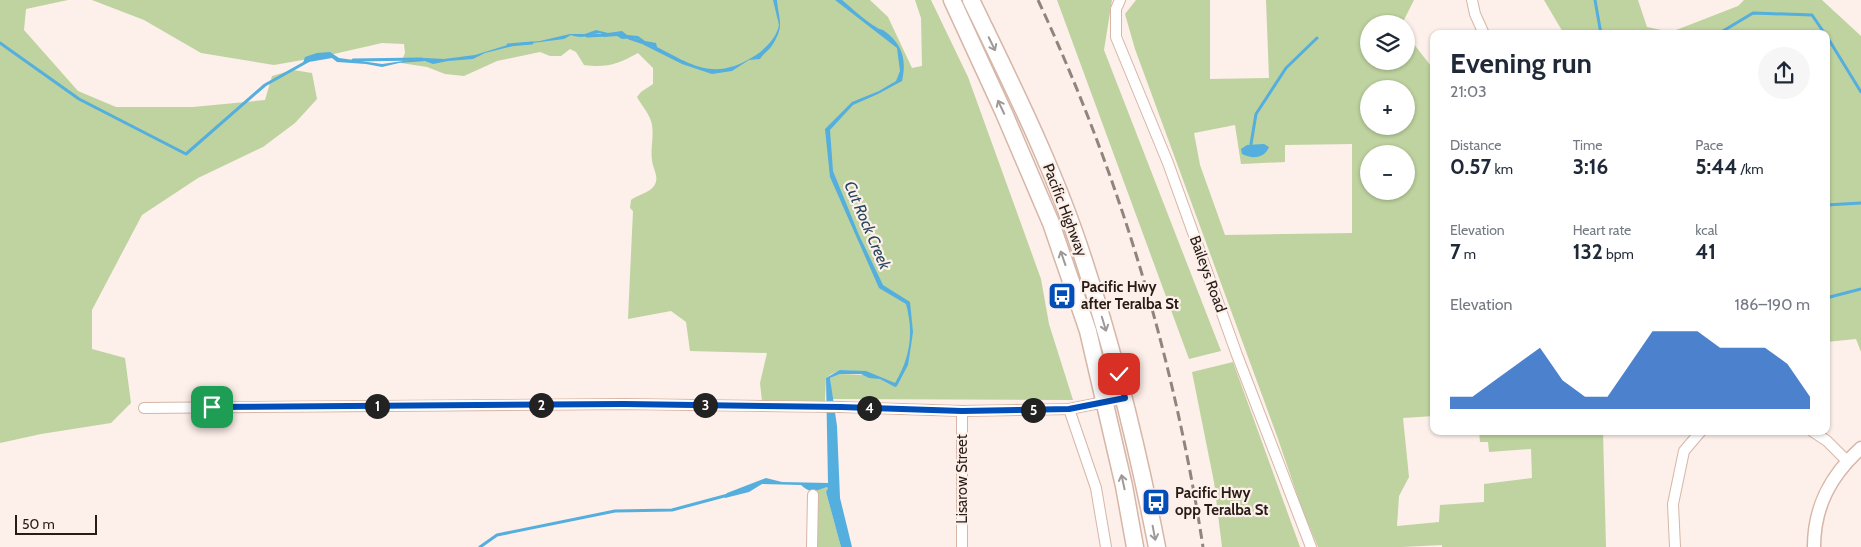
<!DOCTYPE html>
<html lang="en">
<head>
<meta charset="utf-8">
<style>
	:root { --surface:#fff; --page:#f6f6f7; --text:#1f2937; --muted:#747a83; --accent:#014eb8 }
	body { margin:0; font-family:Cabin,sans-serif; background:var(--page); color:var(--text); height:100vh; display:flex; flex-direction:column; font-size:19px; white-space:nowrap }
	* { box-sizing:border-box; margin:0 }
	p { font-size:16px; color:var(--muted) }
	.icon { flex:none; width:28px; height:28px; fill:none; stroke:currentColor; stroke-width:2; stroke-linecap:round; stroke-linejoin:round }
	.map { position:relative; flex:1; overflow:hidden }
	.side { position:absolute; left:1430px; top:30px; width:400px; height:405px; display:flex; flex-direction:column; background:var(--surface); border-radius:10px; box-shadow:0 1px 4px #0004 }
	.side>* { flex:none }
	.buttons { position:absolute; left:1360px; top:15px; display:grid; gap:10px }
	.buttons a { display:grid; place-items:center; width:55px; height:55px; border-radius:50%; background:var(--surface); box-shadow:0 1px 4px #0004; font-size:25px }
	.scale { position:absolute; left:15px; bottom:12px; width:82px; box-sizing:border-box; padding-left:5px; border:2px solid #281c17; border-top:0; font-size:14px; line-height:18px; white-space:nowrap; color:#281c17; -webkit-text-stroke:4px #fdefe9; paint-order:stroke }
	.pin { position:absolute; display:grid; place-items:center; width:42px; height:42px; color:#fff; margin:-21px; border-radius:10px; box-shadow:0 2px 8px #0006 }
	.km { position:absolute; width:25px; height:25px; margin:-12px; border-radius:50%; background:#222; color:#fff; font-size:14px; line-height:25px; text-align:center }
	.round { display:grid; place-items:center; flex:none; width:52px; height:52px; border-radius:26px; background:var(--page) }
	.overview { display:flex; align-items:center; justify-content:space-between; height:85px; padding:0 20px }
	h1 { font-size:28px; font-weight:700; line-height:38px }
	.metrics { display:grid; grid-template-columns:repeat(3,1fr); gap:8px; height:85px; padding:5px 20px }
	.metrics div { display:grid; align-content:center }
	.metrics b { font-size:21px; font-weight:700 }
	.metrics small { font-size:14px; font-weight:400 }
	.metrics p { font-size:14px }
	.chart { height:140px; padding:10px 20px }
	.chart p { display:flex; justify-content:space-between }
	.chart svg { width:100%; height:90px; margin-top:5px; fill:var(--accent); opacity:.7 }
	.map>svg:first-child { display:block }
	.green { fill:#bed39f; fill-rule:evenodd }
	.water { fill:#54aede }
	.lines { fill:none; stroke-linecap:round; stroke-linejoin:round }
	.stream { stroke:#54aede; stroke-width:3 }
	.minor-casing { stroke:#d6b6a7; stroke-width:12 }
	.tertiary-casing { stroke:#d6b6a7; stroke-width:15 }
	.primary-casing { stroke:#d6b6a7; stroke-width:19 }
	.minor { stroke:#fff; stroke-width:10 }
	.tertiary { stroke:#fff; stroke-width:12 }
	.primary { stroke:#fff; stroke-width:16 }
	.rail { stroke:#91847e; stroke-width:3; stroke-dasharray:10 5; stroke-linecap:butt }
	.oneway { stroke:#9e9997 }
	.route-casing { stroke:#fff; stroke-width:10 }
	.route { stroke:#014eb8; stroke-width:6 }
	.labels { text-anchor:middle; stroke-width:4.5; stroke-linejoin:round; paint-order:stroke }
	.street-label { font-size:15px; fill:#281c17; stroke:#fdefe9 }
	.poi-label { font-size:15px; font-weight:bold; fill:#281c17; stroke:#fdefe9; text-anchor:start }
	.water-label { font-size:16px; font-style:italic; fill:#21475c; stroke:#fdefe9 }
</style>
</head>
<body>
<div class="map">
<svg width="1861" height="547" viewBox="0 0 1861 547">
	<rect width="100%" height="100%" fill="#fdefe9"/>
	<g class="green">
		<path d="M0 0H68L26 9 24 30 78 91 116 107H193L265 100 272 76 293 70 312 73 317 99 295 123 263 147 198 178 142 215 92 310V349L125 358 131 403 111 423 41 434 0 443Z"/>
		<path d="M92 0H870L888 17 912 68 922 66 921 18 915 0H931L968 77 1041 279 1049 324 1073 400 832 399 830 378 840 374 866 375C853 369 838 368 826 378L825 401H762L760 383 767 353 690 351 686 322 671 311 628 319 633 211 630 208 631 200C637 195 649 193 654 186 660 177 653 170 652 160 650 148 655 133 651 121 648 112 642 106 637 97L641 92 653 84V68L638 53C618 64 607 68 584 65L576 52 570 49 561 56H550L540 52 497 61 464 76 445 74 427 67 401 63 405 53 404 44 382 43 325 56 274 65 201 53 144 20Z"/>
		<path d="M1057 0H1112L1104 50 1221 351 1189 359Z"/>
		<path d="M1136 0H1210V79L1269 78 1266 0H1414L1402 24H1369V61H1406V34L1434 70V416L1403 418 1409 477 1399 496 1397 526 1439 522 1440 505 1484 502V484L1532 478 1531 449 1489 452 1488 442H1480L1479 431H1603L1606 547H1442V545L1402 547H1318L1302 509 1277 436 1135 49 1125 14ZM1369 89H1406V126H1369ZM1235 125 1241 164 1285 162V145L1352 144V233L1225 235 1200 165 1194 133ZM1369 154H1406V191H1369Z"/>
		<path d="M1544 0H1638L1647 27 1671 32 1738 6 1744 0H1822L1861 36V352L1856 339 1826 342V34H1564Z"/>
		<path d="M1233 362 1300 547H1222L1214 482 1192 372Z"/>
		<path d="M815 485H830L826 492 841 547H818Z"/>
	</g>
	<g class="water">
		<path d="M773 0H777C779 22 785 26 771 47 768 51 763 54 760 59L749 60 732 71 712 74 682 64 644 45 640 40 634 38 622 39 617 36 603 37 601 33C588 34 585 40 571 35L564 39 517 45 485 53 473 59 448 61 433 64 425 61 399 63 382 67 366 64 337 62 332 58 303 63 305 57 317 53 330 52 339 58 382 64 425 58 444 59 475 55 511 44 540 41 570 34H585L596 30 608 33 622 31 627 35 638 36 645 41 656 43 657 47C695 67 716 81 756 55 766 48 777 37 779 25Z"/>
		<path d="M835 0H842C853 9 864 20 876 27 878 29 881 29 883 30 902 43 907 59 902 81L878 94 853 105 830 130 833 171 859 235 883 285 910 302 913 332 911 346 908 365 897 386 895 387 880 379 869 378 861 374H840L830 378 837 426 840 498 852 547H841L826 492 828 488 827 487C814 491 811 494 801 485L762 484 749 492 725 498V496L727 493 766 478 782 482 828 483 826 378 840 370 866 371 895 383C910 358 914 333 906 304L879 288 830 177 825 129 852 102 879 91 896 81 900 71 897 48Z"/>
		<path d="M1264 144 1269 147C1264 159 1252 159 1242 154L1241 149 1247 145Z"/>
	</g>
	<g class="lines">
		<g class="stream">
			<path d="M1595 0 1601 34"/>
			<path d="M1718 34 1753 13 1812 15 1825 34"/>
			<path d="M1826 35 1861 92"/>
			<path d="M587 36 606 35"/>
			<path d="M629 38 644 43"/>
			<path d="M0 43 79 99 186 154 265 85 308 61"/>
			<path d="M508 45 532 43"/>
			<path d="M353 60 422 59"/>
			<path d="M1251 144 1256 114 1286 68 1317 38"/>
			<path d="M1826 205 1861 203"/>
			<path d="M1826 298 1861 289"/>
			<path d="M480 547 497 535 615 511 672 510 728 495"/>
		</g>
		<defs>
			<g id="minor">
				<path d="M1120 0 1116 9V37L1168 163 1237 355 1311 547"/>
				<path d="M1472 0 1475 14 1484 34"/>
				<path d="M144 408 624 404 841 407 962 411 1069 409 1125 398"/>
				<path d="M1069 409 1096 488 1106 547"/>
				<path d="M962 411V547"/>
				<path d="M1812 431 1827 441 1847 461"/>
				<path d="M812 547 813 495"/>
				<path d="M1675 547 1673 504 1684 451 1701 431"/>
			</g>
			<path id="tertiary" d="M1814 547C1814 506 1831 475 1861 448"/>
			<g id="primary">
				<path d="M952 0 1004 113 1051 223 1088 331 1124 486 1135 547"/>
				<path d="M971 0C1012 85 1055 170 1084 261 1115 355 1138 450 1157 547"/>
			</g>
		</defs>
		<use href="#minor" class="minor-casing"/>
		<use href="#tertiary" class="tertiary-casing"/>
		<use href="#primary" class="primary-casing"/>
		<use href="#minor" class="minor"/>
		<use href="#tertiary" class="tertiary"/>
		<use href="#primary" class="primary"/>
		<path class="rail" d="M1038 0C1119 174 1174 357 1203 547"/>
	</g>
	<defs><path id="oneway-shaft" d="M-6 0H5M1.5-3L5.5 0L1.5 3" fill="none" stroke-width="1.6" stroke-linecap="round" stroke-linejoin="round" transform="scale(1.25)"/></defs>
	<g class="oneway">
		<use href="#oneway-shaft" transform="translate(992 44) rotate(64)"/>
		<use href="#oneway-shaft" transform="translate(1001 107) rotate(-115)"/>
		<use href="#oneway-shaft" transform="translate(1063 258) rotate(-109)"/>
		<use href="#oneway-shaft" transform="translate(1104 324) rotate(73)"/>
		<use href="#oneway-shaft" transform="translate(1123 482) rotate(-102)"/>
		<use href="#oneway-shaft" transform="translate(1154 533) rotate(79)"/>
	</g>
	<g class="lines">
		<defs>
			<path id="route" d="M212 407 624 404 841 407 962 411 1069 409 1125 398 1119 374"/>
		</defs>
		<use href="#route" class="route-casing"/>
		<use href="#route" class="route"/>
	</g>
	<defs>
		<symbol id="bus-square" viewBox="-11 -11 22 22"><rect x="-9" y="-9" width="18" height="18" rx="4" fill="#014eb8" stroke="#fdefe9"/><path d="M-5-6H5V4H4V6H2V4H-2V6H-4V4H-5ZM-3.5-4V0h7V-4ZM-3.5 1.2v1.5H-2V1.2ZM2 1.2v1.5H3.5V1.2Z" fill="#fff"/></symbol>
	</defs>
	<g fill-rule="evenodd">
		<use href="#bus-square" x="1046" y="280" width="32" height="32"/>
		<use href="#bus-square" x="1140" y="486" width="32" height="32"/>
	</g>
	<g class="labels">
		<g class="street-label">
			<text transform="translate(1065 210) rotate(69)" y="5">Pacific Highway</text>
			<text transform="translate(1208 274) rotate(70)" y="5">Baileys Road</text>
			<text transform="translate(962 479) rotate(-90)" y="5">Lisarow Street</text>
		</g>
		<g class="poi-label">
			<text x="1081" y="292">Pacific Hwy<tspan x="1081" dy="17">after Teralba St</tspan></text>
			<text x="1175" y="498">Pacific Hwy<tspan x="1175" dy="17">opp Teralba St</tspan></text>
		</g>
		<g class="water-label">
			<text transform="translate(868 225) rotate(67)" y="6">Cut Rock Creek</text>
		</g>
	</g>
</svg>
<div class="buttons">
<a><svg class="icon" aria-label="layers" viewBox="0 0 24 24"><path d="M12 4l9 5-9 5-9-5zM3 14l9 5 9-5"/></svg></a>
<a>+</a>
<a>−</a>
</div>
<div class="scale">50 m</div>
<div class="pin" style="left:212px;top:407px;background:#1e9e55"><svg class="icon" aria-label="arrive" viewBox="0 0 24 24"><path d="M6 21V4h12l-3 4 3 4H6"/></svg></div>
<div class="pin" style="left:1119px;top:374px;background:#d93025"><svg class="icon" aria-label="check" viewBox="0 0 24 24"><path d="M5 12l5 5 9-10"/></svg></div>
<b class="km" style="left:377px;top:406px">1</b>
<b class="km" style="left:541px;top:405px">2</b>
<b class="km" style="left:705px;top:405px">3</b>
<b class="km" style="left:869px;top:408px">4</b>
<b class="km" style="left:1033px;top:410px">5</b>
<section class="side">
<div class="overview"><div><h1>Evening run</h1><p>21:03</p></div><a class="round"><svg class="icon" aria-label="share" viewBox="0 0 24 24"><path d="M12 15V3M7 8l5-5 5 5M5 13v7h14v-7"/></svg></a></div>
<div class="metrics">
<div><p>Distance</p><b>0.57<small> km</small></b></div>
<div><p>Time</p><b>3:16</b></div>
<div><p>Pace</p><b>5:44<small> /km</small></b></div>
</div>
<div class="metrics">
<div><p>Elevation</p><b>7<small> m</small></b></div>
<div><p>Heart rate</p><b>132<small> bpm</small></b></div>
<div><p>kcal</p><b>41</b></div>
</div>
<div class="chart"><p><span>Elevation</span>186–190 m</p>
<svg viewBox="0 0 160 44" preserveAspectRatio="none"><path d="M0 44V38L10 38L20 30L30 22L40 14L50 30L60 38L70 38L80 22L90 6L100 6L110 6L120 14L130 14L140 14L150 22L160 38V44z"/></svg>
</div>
</section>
</div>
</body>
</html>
